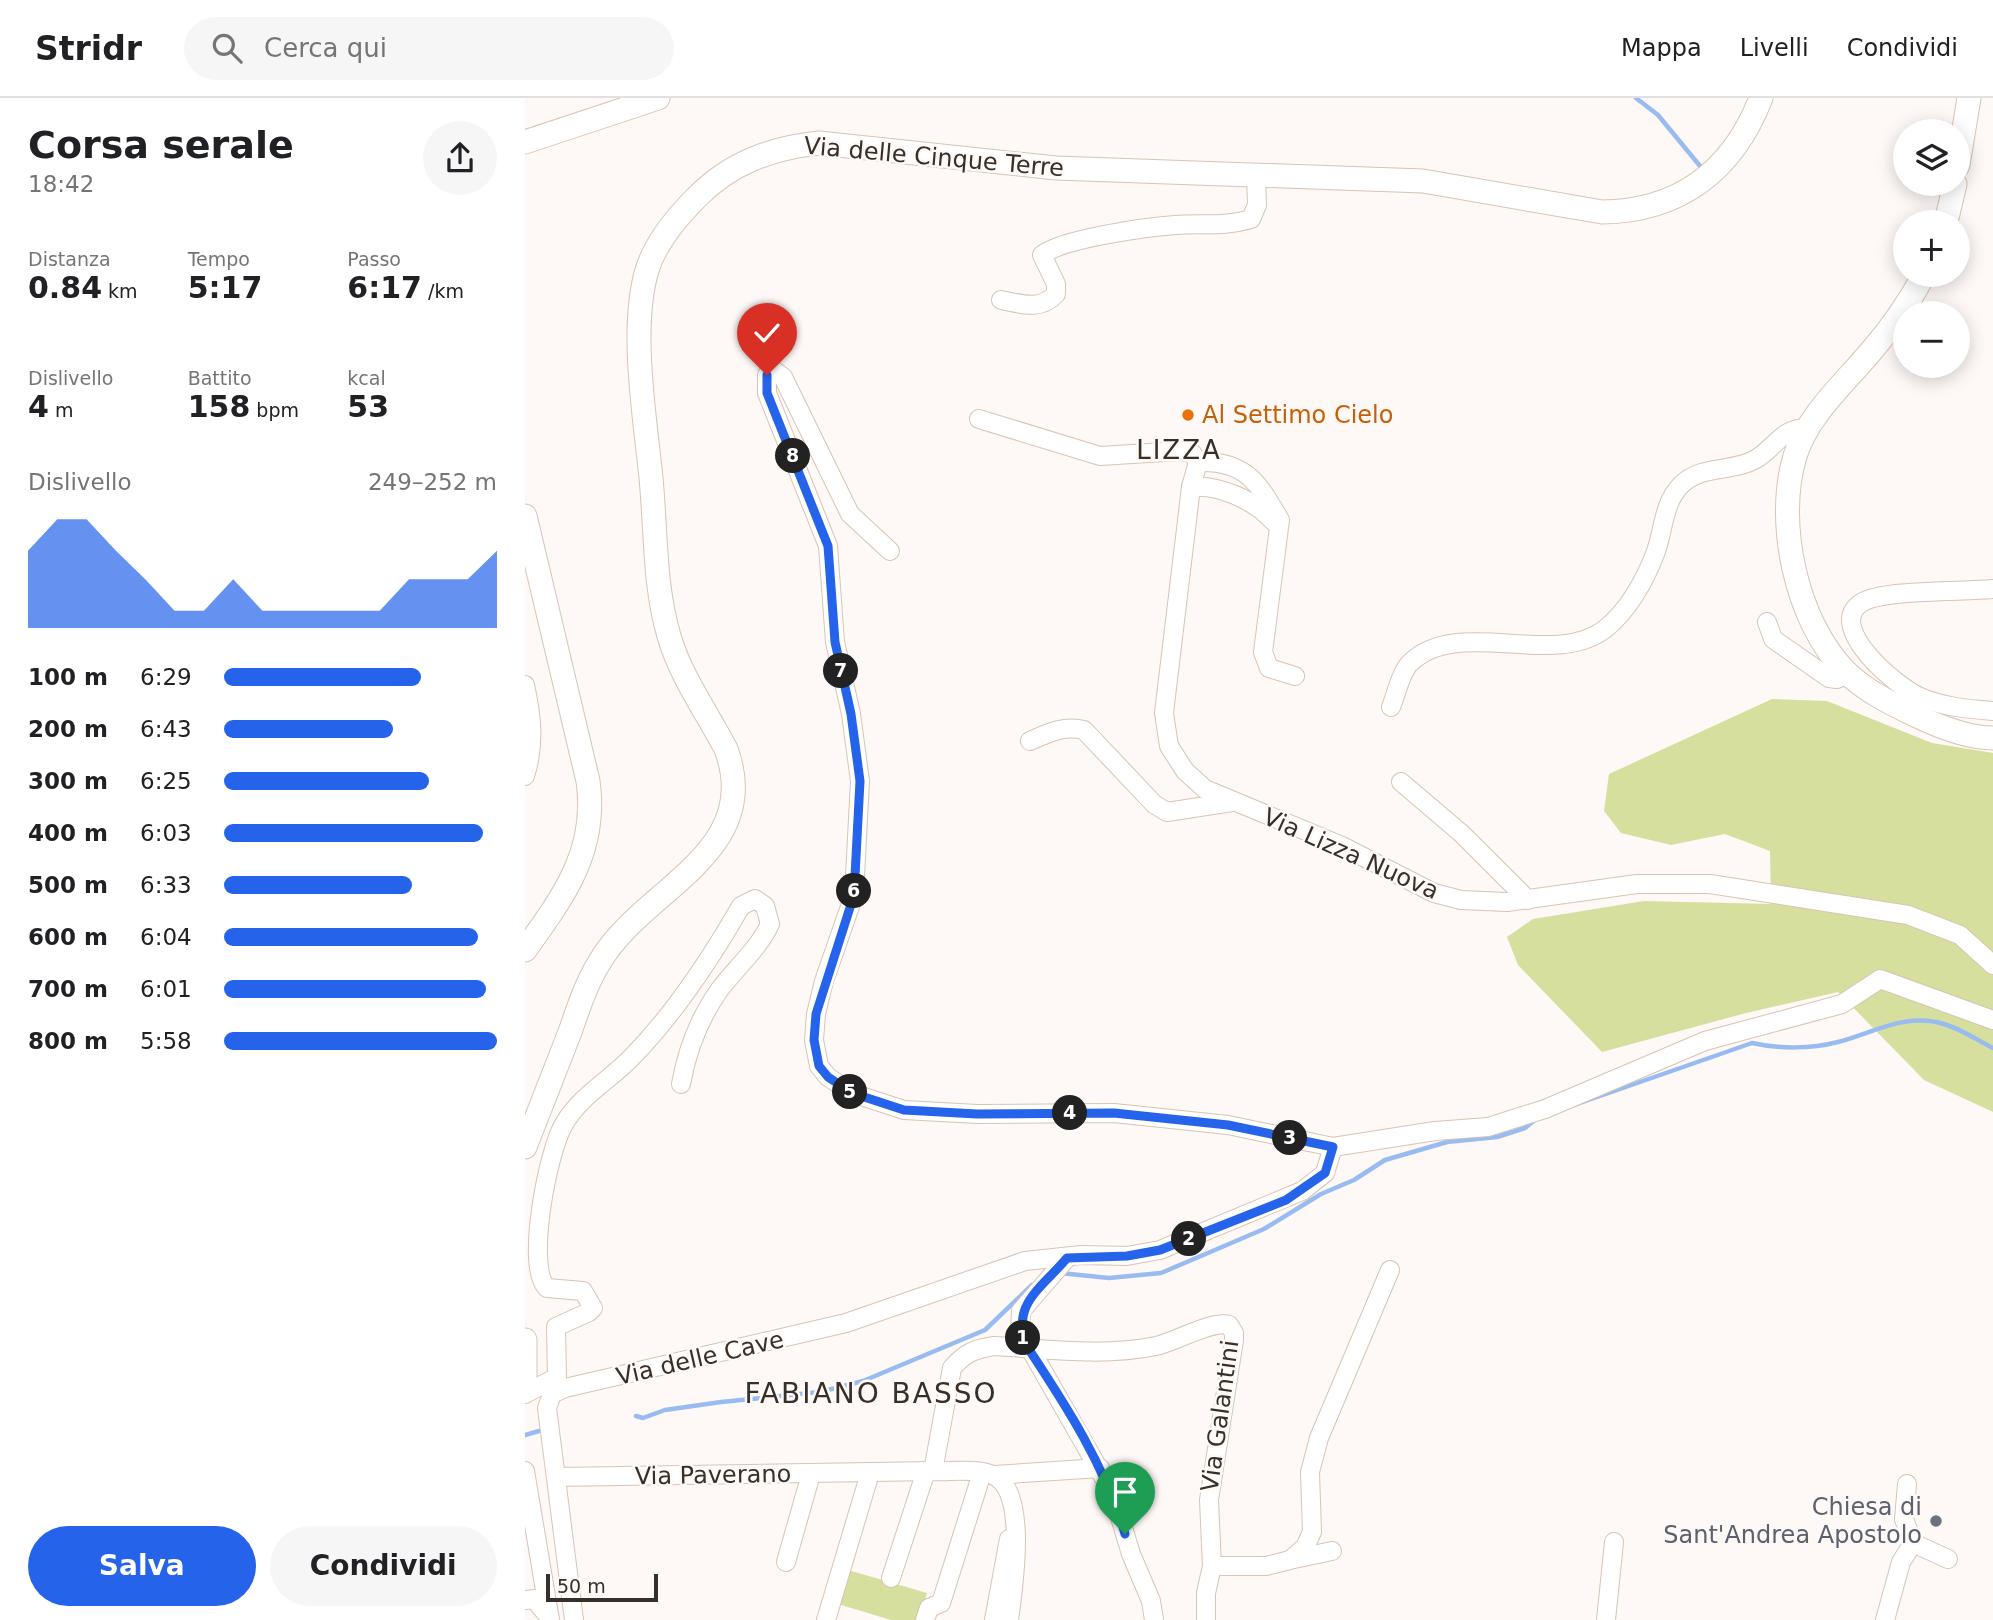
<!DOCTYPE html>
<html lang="it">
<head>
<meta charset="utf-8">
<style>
	:root { --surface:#fff; --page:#f6f6f6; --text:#202124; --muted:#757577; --line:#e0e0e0; --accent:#2563eb }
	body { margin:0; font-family:"DejaVu Sans",sans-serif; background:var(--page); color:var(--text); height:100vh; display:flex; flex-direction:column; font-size:26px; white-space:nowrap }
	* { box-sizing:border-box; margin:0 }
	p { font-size:23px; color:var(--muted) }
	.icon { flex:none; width:38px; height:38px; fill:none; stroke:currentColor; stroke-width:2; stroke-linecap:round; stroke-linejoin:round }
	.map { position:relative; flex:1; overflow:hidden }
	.details { display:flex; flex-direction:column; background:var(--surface); width:525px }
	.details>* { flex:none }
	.tools { position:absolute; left:1368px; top:21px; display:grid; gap:14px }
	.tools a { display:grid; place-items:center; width:77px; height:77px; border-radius:50%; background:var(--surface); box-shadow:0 4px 18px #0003; font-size:35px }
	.scale { position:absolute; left:21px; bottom:18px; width:112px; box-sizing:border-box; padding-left:7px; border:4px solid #372f28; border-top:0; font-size:19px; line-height:24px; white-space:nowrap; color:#372f28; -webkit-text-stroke:5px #fef9f6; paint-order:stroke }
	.pin { position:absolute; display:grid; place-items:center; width:60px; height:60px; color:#fff; margin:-72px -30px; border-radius:50% 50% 50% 0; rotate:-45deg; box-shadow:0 0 7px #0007 }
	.pin .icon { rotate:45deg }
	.km { position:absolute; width:35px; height:35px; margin:-18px; border-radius:50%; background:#222; color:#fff; font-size:19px; line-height:35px; text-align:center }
	.round { display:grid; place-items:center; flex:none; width:74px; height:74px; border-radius:37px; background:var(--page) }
	.head { display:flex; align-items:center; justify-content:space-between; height:119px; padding:0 28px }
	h1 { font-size:38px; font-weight:700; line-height:52px }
	.metrics { display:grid; grid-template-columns:repeat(3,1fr); gap:10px; height:119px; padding:7px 28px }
	.metrics div { display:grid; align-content:center }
	.metrics b { font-size:30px; font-weight:700 }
	.metrics small { font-size:19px; font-weight:400 }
	.metrics p { font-size:19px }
	.chart { height:196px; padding:14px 28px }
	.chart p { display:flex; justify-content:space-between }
	.chart svg { width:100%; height:126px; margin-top:7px; fill:var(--accent); opacity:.7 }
	.action { display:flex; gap:14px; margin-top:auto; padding:14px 28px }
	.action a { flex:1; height:80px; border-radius:42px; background:var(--accent); color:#fff; font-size:28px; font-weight:700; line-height:80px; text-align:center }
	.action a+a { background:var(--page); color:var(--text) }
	ul { padding:0 28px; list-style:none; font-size:23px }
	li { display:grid; grid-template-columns:112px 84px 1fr; align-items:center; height:52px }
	li i { height:18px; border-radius:9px; background:var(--accent) }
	header { display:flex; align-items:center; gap:42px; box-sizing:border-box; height:98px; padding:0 35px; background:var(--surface); border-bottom:2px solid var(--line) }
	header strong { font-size:33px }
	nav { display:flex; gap:38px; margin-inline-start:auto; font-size:24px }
	.search { width:490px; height:63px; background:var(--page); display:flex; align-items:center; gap:18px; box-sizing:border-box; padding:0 24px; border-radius:38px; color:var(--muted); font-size:26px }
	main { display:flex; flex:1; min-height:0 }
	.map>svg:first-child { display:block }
	.green { fill:#d6df9d }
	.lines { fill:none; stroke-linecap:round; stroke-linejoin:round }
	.stream { stroke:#98bbf1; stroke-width:4.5 }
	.minor-casing { stroke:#d8c4b2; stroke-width:20 }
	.major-casing { stroke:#d8c4b2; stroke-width:25 }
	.minor { stroke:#fff; stroke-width:18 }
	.major { stroke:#fff; stroke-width:23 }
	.route-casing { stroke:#fff; stroke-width:14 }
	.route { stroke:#2563eb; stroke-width:9 }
	.food-dot { fill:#e8710a; stroke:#fef9f6; stroke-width:2.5 }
	.worship-dot { fill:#6b7280; stroke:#fef9f6; stroke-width:2.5 }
	.labels { text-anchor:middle; stroke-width:5; stroke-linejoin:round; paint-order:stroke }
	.street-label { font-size:24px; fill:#372f28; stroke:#fef9f6 }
	.food-label { font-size:24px; fill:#c56008; stroke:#fef9f6; text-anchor:start }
	.worship-label { font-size:24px; fill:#5b616d; stroke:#fef9f6; text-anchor:end }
	.neighbourhood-label { font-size:26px; letter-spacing:2px; fill:#372f28; stroke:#fef9f6 }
	.quarter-label { font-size:28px; letter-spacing:2px; fill:#372f28; stroke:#fef9f6 }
</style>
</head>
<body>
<header>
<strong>Stridr</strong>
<div class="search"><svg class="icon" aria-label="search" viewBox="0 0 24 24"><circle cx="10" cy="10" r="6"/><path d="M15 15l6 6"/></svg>Cerca qui</div>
<nav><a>Mappa</a><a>Livelli</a><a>Condividi</a></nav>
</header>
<main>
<section class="details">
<div class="head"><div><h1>Corsa serale</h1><p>18:42</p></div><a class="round"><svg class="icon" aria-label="share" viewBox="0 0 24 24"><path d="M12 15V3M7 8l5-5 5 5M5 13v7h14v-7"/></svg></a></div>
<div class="metrics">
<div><p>Distanza</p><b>0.84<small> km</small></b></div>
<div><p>Tempo</p><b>5:17</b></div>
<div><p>Passo</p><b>6:17<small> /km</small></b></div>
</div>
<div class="metrics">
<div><p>Dislivello</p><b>4<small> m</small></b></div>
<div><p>Battito</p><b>158<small> bpm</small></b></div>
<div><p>kcal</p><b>53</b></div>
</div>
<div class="chart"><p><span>Dislivello</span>249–252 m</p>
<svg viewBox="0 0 160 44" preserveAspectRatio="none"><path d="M0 44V17L10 6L20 6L30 17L40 27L50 38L60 38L70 27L80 38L90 38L100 38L110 38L120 38L130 27L140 27L150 27L160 17V44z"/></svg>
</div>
<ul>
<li><b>100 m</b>6:29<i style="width:72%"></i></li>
<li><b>200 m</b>6:43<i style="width:62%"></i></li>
<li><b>300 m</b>6:25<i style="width:75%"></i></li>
<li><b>400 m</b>6:03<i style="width:95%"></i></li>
<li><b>500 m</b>6:33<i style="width:69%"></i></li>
<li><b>600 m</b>6:04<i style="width:93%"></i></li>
<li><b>700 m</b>6:01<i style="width:96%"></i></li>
<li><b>800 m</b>5:58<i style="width:100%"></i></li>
</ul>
<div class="action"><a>Salva</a><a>Condividi</a></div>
</section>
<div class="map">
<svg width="1468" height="1522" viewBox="0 0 1468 1522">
	<rect width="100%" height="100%" fill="#fef9f6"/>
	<g class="green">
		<path d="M1247 601 1302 603 1407 645 1468 655V1014L1399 982 1313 894 1221 915 1077 954 993 867 982 839 1008 821 1119 803 1246 806 1245 753 1200 736 1146 747 1096 735 1079 713 1084 676Z"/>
		<path d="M323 1472 402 1495 394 1522H366L313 1506Z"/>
	</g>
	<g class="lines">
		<g class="stream">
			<path d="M1111 0 1133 17 1175 68"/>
			<path d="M1049 1007 1227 945C1254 951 1286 951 1313 944 1348 935 1381 914 1419 926 1436 931 1452 942 1468 950"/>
			<path d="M535 1175 584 1180 636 1175 739 1131 796 1096 829 1082 860 1062 922 1044 972 1039 1000 1030 1011 1021"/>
			<path d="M111 1318 118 1320 140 1312 196 1304 295 1294 338 1283 460 1232 507 1187"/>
			<path d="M0 1337 14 1333"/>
		</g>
		<defs>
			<g id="minor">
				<path d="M476 202C497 206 515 213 531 196V186L517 157C536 141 622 129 650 127 677 125 700 129 726 121L732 107 731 77"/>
				<path d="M454 321 575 358 656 353 667 355 673 364"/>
				<path d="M673 364 666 389 639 615 644 648 660 673 680 691 817 748 909 795 936 802 982 804 1112 786H1185L1383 817 1435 837 1468 867"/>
				<path d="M673 364C720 362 733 384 755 422L738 554 744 570 770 578"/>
				<path d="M666 389C695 386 730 403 749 424"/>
				<path d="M365 453 325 416 258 279 247 271 242 277V295L303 448 310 544 326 616 335 683 329 797 299 883 291 916 289 942 294 968 303 979 327 995 379 1012 452 1016 589 1015 703 1027 808 1049 910 1033 963 1029 1020 1011 1180 943 1317 906 1355 881 1468 922"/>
				<path d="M1468 491C1439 494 1357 491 1336 505 1300 529 1372 589 1395 599 1418 609 1443 611 1468 613"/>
				<path d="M1242 524 1248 541 1304 580 1312 581 1322 576"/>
				<path d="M0 587C7 619 10 647 0 678"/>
				<path d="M866 609C871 597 876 574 885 565 933 518 1029 571 1080 531 1103 513 1120 482 1130 456 1139 432 1138 405 1156 387 1177 366 1207 375 1231 361 1251 349 1256 330 1283 330"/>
				<path d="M505 643C523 635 539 627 559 632L629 706 642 714 707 704"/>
				<path d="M876 684 937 736 1003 802"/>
				<path d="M542 1160 496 1213 495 1233 588 1396 606 1456 626 1503 629 1522"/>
				<path d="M0 1296 32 1279 31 1229 64 1214 68 1210 58 1193 22 1190C0 1169 23 1052 39 1026 55 998 85 982 107 959 150 915 185 862 216 808L230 801 240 808 245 826C234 850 211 870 195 891 175 919 162 952 156 986"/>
				<path d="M0 1373 25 1522"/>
				<path d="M408 1373 427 1270C440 1255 449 1251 469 1248 523 1251 578 1259 631 1248 650 1244 687 1222 704 1227L709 1235V1242L684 1402 687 1468 681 1495V1522"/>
				<path d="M469 1377 575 1370"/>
				<path d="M31 1379 408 1373C425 1374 451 1370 468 1377 504 1393 488 1491 484 1522"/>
				<path d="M1382 1386 1379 1421 1388 1445"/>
				<path d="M1388 1445 1423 1461"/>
				<path d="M769 1461 807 1453"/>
				<path d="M261 1464 286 1376"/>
				<path d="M687 1468H741L765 1462 780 1449 787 1434 785 1374 794 1340 865 1172"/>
				<path d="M366 1480 401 1373"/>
				<path d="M0 1502 9 1501 24 1519"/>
				<path d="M49 1522 22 1310 27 1296 40 1290 321 1225 500 1163 556 1157 602 1158 635 1152 777 1093 800 1075 808 1049"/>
				<path d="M301 1522 345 1375"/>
				<path d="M400 1522 404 1510 416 1505 457 1375"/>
				<path d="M469 1522 484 1441"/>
				<path d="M1081 1522 1089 1444"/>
				<path d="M1360 1522 1376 1464 1388 1445"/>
			</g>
			<g id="major">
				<path d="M0 44 133 0"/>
				<path d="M1433 67 1444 0"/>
				<path d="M1421 124 1430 86"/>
				<path d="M1399 177C1384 204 1368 228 1348 251 1321 284 1283 316 1270 358 1250 424 1271 523 1320 573 1340 593 1367 606 1392 618 1415 629 1442 640 1468 640"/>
				<path d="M0 418 63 683C73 752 39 798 0 852"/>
				<path d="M0 1049C15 1010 30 972 45 934 53 911 61 886 74 865 116 791 240 756 201 651 182 615 155 577 144 538 129 488 131 431 126 380 120 319 104 227 123 169 132 143 152 119 171 100 205 65 246 50 294 45L531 70 898 83 1077 114C1155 113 1208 72 1236 0"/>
				<path d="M0 1242V1287"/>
			</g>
		</defs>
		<use href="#minor" class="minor-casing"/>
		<use href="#major" class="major-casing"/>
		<use href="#minor" class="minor"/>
		<use href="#major" class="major"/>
	</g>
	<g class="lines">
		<defs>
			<path id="route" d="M242 277V295L303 448 310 544 326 616 335 683 329 797 291 916 289 942 294 968 303 979 327 995 379 1012 452 1016 589 1015 703 1027 808 1049 800 1075 761 1102 635 1152 602 1158 542 1160C516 1191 484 1207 503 1250 542 1309 580 1368 600 1436"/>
		</defs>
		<use href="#route" class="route-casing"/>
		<use href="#route" class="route"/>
	</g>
	<circle class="food-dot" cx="663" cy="317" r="7"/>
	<circle class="worship-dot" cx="1411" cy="1423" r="7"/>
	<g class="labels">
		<g class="street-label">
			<text transform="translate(409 59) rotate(5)" y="8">Via delle Cinque Terre</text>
			<text transform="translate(826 756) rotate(24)" y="8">Via Lizza Nuova</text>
			<text transform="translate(175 1260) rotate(-13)" y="8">Via delle Cave</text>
			<text transform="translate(695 1318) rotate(-82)" y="8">Via Galantini</text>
			<text transform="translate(188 1377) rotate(-1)" y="8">Via Paverano</text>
		</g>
		<g class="food-label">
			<text x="677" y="325">Al Settimo Cielo</text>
		</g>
		<g class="worship-label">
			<text x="1397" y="1417">Chiesa di<tspan x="1397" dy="28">Sant'Andrea Apostolo</tspan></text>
		</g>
		<g class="neighbourhood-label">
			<text x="654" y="361">LIZZA</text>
		</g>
		<g class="quarter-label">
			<text x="346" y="1305">FABIANO BASSO</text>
		</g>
	</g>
</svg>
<div class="tools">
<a><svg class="icon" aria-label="layers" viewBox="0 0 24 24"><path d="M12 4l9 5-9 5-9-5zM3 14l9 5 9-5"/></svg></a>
<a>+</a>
<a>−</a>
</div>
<div class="scale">50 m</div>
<div class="pin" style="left:600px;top:1436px;background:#1e9e55"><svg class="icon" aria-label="arrive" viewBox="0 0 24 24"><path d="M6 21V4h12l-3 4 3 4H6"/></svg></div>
<div class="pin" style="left:242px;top:277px;background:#d93025"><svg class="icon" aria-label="check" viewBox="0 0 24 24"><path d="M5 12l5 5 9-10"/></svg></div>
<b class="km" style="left:498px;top:1240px">1</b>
<b class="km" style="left:664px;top:1141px">2</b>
<b class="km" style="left:765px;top:1040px">3</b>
<b class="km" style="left:545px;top:1015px">4</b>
<b class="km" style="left:325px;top:994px">5</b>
<b class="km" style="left:329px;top:793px">6</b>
<b class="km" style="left:316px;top:573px">7</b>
<b class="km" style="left:268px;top:358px">8</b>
</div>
</main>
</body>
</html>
